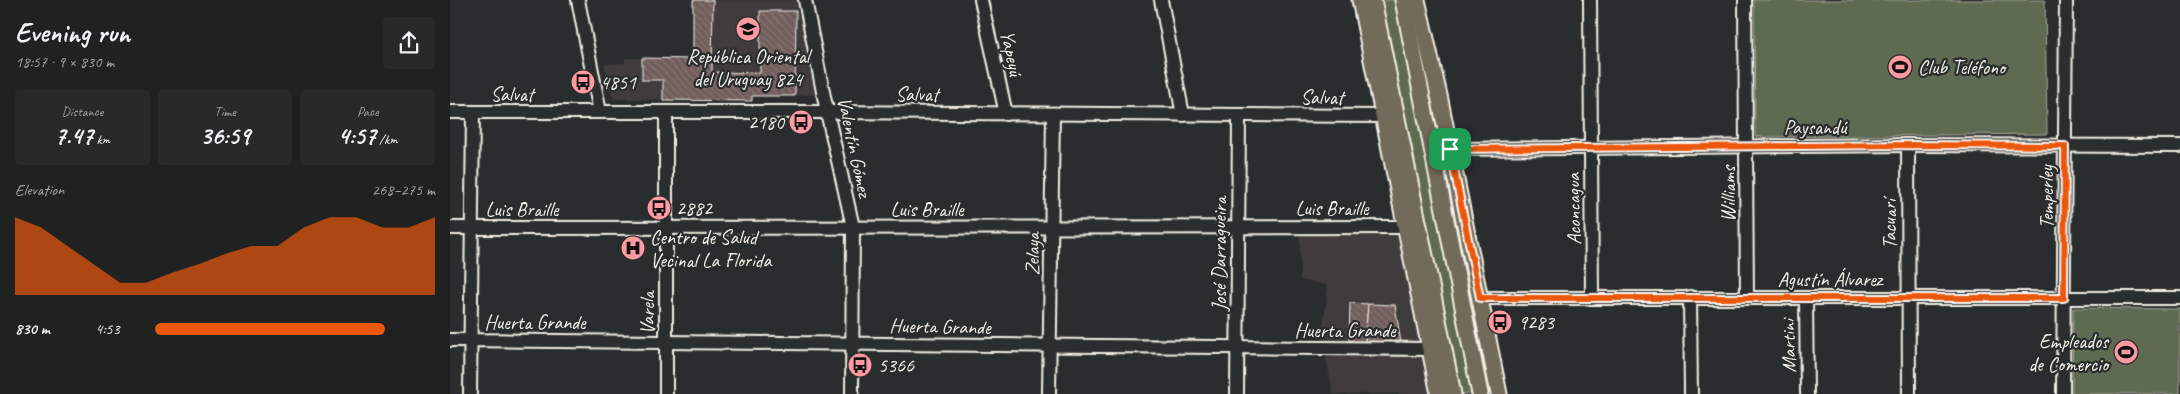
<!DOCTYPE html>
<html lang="en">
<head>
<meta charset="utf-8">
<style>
	:root { --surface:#202222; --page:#282a2a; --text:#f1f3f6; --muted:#a2a4a5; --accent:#ea580c }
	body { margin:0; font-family:Caveat,sans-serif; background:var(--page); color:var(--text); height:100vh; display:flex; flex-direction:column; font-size:19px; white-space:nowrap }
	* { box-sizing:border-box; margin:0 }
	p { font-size:16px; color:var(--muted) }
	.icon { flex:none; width:28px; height:28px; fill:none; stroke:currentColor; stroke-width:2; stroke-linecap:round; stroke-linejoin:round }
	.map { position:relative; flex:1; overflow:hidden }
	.details { display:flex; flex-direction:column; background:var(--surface); width:450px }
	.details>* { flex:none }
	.pin { position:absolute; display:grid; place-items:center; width:42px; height:42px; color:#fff; margin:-21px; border-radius:10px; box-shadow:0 2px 8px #0006 }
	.round { display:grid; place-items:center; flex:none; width:52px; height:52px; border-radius:5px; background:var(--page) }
	.headline { display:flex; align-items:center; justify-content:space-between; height:85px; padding:0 15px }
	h1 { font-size:28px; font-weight:600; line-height:38px }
	.metrics { display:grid; grid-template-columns:repeat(3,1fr); gap:8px; height:85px; padding:5px 15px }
	.metrics div { display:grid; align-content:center; border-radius:5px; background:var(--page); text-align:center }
	.metrics b { font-size:25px; font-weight:600 }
	.metrics small { font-size:14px; font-weight:400 }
	.metrics p { font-size:14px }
	.chart { height:140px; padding:10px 15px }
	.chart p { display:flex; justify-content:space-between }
	.chart svg { width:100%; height:90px; margin-top:5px; fill:var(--accent); opacity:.7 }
	ul { padding:0 15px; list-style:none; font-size:16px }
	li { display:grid; grid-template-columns:80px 60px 1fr; align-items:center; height:38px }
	li i { height:12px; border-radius:6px; background:var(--accent) }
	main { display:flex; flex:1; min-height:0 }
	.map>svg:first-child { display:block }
	.built { fill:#3f3b3c }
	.green { fill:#5f6b52; stroke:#aaae9d }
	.building { fill:url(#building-back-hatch); stroke:#f4f1e8 }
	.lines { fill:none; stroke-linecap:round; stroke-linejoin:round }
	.minor-casing { stroke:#f4f1e8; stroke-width:16 }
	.major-casing { stroke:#f4f1e8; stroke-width:19 }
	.minor { stroke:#2a2d2e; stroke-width:12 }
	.major { stroke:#726b5a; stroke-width:15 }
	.route-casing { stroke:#fff; stroke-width:10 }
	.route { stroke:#ea580c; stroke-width:6 }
	.labels { text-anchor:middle; stroke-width:4.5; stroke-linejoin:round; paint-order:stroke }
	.street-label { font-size:20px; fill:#f4f1e8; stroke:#2a2d2e }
	.poi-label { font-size:20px; fill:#f4f1e8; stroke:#2a2d2e; text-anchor:start }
</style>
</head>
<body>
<main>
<section class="details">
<div class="headline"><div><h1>Evening run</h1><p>18:57 · 9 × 830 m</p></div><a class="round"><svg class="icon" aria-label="share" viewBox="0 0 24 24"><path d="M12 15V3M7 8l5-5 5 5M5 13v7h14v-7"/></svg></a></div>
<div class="metrics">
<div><p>Distance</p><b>7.47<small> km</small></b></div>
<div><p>Time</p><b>36:59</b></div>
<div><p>Pace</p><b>4:57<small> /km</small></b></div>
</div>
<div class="chart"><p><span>Elevation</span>268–275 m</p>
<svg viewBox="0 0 160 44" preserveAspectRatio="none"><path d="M0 44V6L10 11L20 20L30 29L40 38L50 38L60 33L70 29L80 24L90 20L100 20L110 11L120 6L130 6L140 11L150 11L160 6V44z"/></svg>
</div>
<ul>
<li><b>830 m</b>4:53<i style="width:82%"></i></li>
</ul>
</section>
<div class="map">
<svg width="1730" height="394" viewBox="0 0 1730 394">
	<defs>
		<pattern id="building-back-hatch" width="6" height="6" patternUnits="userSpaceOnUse" patternTransform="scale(1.25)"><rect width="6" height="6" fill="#705d5b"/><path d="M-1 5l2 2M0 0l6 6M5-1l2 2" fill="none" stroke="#857573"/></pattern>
	</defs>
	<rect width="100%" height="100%" fill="#2a2d2e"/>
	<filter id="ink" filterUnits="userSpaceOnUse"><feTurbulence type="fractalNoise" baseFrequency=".02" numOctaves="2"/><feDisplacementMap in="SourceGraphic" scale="10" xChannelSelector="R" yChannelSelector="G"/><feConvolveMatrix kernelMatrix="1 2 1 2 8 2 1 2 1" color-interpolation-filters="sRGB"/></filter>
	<g filter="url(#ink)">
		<g class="built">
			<path d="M243 0H348L366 95 302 96V101L163 99 154 64 175 63V58H242Z"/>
			<path d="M1015 225 1049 394H883L872 336 878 285 850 280V227Z"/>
		</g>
		<g class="green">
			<path d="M910 0H967L1049 394H989Z"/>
			<path d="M1304 0H1595L1597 134 1305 137Z"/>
			<path d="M1623 308 1730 309V394H1622Z"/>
		</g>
		<g class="building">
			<path d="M243 0H263L262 72 310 73V11H346L345 96H302V101L213 100V80H192V58L243 59Z"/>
			<path d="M900 303 918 304 915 342 899 341Z"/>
			<path d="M918 304 945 305 951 343 915 342Z"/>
		</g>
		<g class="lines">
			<defs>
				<g id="minor">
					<path d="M128 0 150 112"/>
					<path d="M355 0 377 112 403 227 402 394"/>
					<path d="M531 0 556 114"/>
					<path d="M711 0 733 115"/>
					<path d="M1140 0 1142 297"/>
					<path d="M1295 0 1297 298"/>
					<path d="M0 112H377L933 116"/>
					<path d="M216 112V394"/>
					<path d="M1458 145 1459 394"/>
					<path d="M1000 149 1458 145 1730 146"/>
					<path d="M0 228 955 227"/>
					<path d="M1240 297 1241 394"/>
					<path d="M1030 298H1730"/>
					<path d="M1356 298 1357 394"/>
					<path d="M0 340 980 349"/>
					<path d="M20 394 23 112"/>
					<path d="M599 394 603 114"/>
					<path d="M787 394 789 115"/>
					<path d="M1613 394 1616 0"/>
				</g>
				<g id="major">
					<path d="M910 0 989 394"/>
					<path d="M923 0 1003 394"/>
					<path d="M953 0 1030 394"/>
					<path d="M967 0 990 100 1049 394"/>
				</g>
			</defs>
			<use href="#minor" class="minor-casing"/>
			<use href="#major" class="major-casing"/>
			<use href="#minor" class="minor"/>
			<use href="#major" class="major"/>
		</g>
	</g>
	<g class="lines" filter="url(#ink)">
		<defs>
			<path id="route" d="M1458 145 1615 146 1614 298H1030L1000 149Z"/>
		</defs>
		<use href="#route" class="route-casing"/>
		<use href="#route" class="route"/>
	</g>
	<defs>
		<symbol id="school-disc" viewBox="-11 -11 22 22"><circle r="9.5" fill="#ff9aa2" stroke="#2a2d2e"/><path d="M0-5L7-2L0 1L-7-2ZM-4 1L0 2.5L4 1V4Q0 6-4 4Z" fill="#111"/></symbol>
		<symbol id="stadium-disc" viewBox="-11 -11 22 22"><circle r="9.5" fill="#ff9aa2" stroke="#2a2d2e"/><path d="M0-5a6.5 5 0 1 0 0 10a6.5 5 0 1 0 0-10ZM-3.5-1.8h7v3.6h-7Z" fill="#111"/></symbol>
		<symbol id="bus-disc" viewBox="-11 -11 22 22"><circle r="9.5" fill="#ff9aa2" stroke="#2a2d2e"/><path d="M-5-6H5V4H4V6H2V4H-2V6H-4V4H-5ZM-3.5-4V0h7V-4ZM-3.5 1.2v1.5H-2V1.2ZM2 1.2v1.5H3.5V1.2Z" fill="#111"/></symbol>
		<symbol id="hospital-disc" viewBox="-11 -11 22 22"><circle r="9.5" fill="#ff9aa2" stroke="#2a2d2e"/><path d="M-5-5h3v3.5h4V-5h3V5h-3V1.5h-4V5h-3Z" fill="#111"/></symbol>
	</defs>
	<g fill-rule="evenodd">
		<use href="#school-disc" x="284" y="15" width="28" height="28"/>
		<use href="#stadium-disc" x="1436" y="53" width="28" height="28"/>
		<use href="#bus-disc" x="119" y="68" width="28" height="28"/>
		<use href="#bus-disc" x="337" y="108" width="28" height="28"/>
		<use href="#bus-disc" x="195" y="194" width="28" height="28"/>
		<use href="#hospital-disc" x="169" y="234" width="28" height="28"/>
		<use href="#bus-disc" x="1036" y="308" width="28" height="28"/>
		<use href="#stadium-disc" x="1662" y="338" width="28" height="28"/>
		<use href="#bus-disc" x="396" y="351" width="28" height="28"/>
	</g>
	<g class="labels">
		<g class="street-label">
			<text transform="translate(562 53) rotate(78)" y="7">Yapeyú</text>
			<text x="62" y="101">Salvat</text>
			<text x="467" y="101">Salvat</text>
			<text x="872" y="104">Salvat</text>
			<text x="1365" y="134">Paysandú</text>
			<text transform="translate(405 147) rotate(78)" y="7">Valentín Gómez</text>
			<text transform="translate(1278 194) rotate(-90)" y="7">Williams</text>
			<text transform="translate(1596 197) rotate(-90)" y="7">Temperley</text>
			<text x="882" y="215">Luis Braille</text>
			<text x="72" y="216">Luis Braille</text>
			<text x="477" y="216">Luis Braille</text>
			<text transform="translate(1123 209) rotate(-91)" y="7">Aconcagua</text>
			<text transform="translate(1439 224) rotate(-90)" y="7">Tacuarí</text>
			<text transform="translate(582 254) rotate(-89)" y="7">Zelaya</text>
			<text transform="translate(769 254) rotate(-90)" y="7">José Darragueira</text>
			<text x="1380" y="286">Agustín Álvarez</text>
			<text transform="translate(197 313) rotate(-90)" y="7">Varela</text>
			<text x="85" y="329">Huerta Grande</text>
			<text transform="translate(490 326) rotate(1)" y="7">Huerta Grande</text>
			<text x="895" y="337">Huerta Grande</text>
			<text transform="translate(1338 346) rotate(-91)" y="7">Martini</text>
		</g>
		<g class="poi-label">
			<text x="298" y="63" text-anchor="middle">República Oriental<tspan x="298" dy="23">del Uruguay 824</tspan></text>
			<text x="1468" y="74">Club Teléfono</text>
			<text x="150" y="89">4851</text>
			<text x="334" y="129" text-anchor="end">2180</text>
			<text x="226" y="215">2882</text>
			<text x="200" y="244">Centro de Salud<tspan x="200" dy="23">Vecinal La Florida</tspan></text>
			<text x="1068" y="329">9283</text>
			<text x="1658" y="348" text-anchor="end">Empleados<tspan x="1658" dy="23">de Comercio</tspan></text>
			<text x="428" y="372">5366</text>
		</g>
	</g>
</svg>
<div class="pin" style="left:1000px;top:149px;background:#1e9e55"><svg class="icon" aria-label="arrive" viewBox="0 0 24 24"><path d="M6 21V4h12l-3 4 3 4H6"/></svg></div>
</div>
</main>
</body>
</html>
